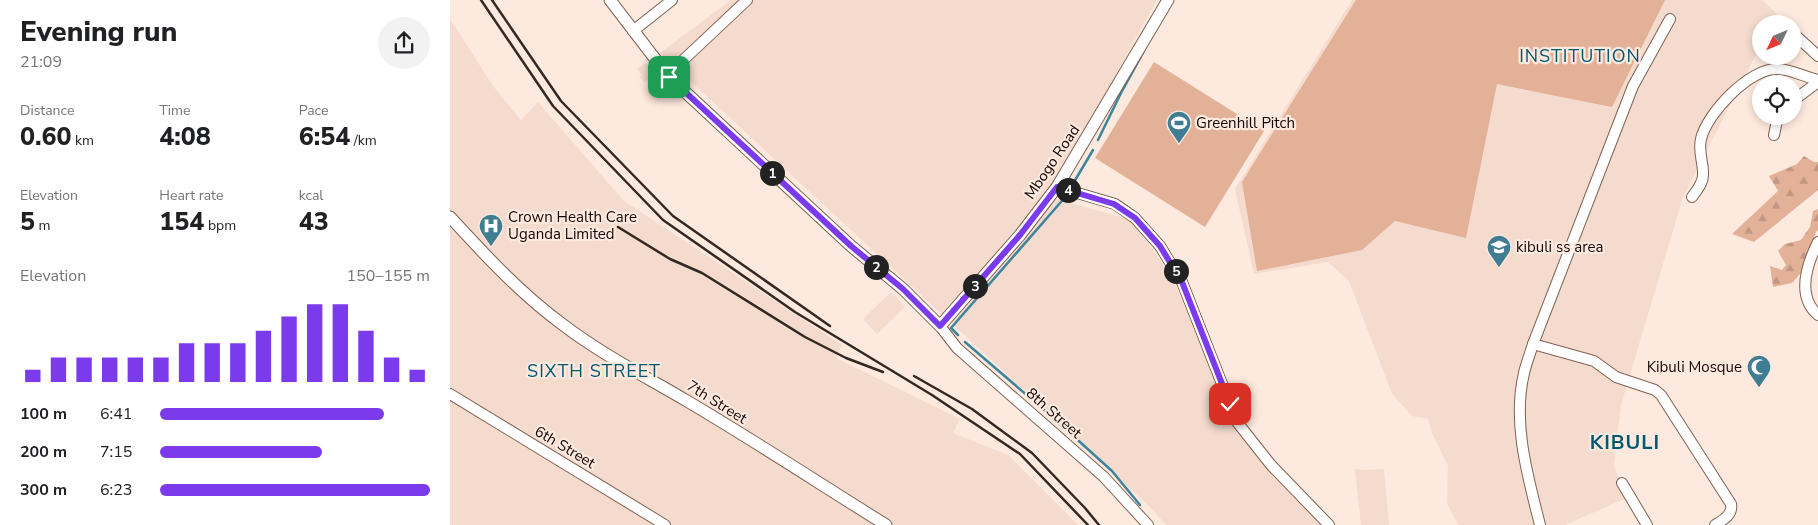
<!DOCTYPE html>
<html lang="en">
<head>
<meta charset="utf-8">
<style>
	:root { --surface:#fff; --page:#f2f2f2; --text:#202124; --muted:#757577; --accent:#7c3aed }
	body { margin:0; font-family:"Nunito Sans",sans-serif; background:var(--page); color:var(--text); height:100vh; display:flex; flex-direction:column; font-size:19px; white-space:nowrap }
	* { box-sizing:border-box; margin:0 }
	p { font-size:16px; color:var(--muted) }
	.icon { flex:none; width:28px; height:28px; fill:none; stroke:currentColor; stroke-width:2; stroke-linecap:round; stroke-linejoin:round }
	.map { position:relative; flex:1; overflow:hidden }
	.details { display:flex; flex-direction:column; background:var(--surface); width:450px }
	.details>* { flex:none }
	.needle { width:32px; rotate:227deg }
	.tools { position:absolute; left:1302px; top:15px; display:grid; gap:10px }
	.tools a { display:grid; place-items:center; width:50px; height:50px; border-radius:50%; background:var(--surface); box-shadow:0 2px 8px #0003; font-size:25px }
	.pin { position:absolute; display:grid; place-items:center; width:42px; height:42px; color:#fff; margin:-21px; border-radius:10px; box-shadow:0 2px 8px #0006 }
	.km { position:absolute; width:25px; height:25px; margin:-12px; border-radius:50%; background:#222; color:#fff; font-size:14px; line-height:25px; text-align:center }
	.round { display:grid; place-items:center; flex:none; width:52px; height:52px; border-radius:26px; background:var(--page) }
	.headline { display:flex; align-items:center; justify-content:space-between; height:85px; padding:0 20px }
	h1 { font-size:28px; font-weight:800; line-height:38px }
	.figures { display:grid; grid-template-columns:repeat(3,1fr); gap:8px; height:85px; padding:5px 20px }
	.figures div { display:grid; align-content:center }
	.figures b { font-size:25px; font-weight:800 }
	.figures small { font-size:14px; font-weight:400 }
	.figures p { font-size:14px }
	.chart { height:140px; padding:10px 20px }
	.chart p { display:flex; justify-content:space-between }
	.chart svg { width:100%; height:90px; margin-top:5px; stroke:var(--accent); stroke-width:6 }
	ul { padding:0 20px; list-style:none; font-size:16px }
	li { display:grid; grid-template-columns:80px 60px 1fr; align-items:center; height:38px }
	li i { height:12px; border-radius:6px; background:var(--accent) }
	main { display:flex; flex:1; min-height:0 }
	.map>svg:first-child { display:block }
	.built { fill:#f4dbce }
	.grass { fill:#e3b198 }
	.forest { fill:url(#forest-firs) }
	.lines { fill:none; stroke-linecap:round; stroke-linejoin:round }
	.stream { stroke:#3d859d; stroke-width:2.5 }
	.minor-casing { stroke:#7f6152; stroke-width:12 }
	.tertiary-casing { stroke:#7f6152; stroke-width:13 }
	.minor { stroke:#fff; stroke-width:10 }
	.tertiary { stroke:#fff; stroke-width:11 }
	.rail { stroke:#342823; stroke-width:2.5 }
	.route-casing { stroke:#fff; stroke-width:10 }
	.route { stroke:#7c3aed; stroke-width:6 }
	.labels { text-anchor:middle; stroke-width:4.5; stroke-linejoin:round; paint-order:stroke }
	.poi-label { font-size:15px; fill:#130804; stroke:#fee9de; text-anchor:start }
	.street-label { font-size:15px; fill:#130804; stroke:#fee9de }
	.quarter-label { font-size:18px; letter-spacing:1px; fill:#00586f; stroke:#fee9de }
	.district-label { font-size:20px; font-weight:bold; letter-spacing:1px; fill:#00586f; stroke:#fee9de }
</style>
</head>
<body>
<main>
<section class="details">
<div class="headline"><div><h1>Evening run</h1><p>21:09</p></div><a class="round"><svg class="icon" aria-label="share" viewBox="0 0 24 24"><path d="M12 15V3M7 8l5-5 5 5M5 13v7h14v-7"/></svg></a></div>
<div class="figures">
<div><p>Distance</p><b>0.60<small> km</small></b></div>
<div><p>Time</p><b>4:08</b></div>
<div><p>Pace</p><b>6:54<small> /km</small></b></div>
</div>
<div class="figures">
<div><p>Elevation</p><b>5<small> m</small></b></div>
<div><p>Heart rate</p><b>154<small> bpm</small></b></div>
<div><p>kcal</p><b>43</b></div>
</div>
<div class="chart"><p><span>Elevation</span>150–155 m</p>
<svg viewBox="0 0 160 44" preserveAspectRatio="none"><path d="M5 44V38M15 44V32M25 44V32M35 44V32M45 44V32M55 44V32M65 44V25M75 44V25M85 44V25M95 44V19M105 44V12M115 44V6M125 44V6M135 44V19M145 44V32M155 44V38"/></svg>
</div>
<ul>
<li><b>100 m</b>6:41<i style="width:83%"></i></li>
<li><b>200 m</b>7:15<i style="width:60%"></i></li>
<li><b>300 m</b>6:23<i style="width:100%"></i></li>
</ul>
</section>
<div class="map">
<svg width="1368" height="525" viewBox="0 0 1368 525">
	<defs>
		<pattern id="forest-firs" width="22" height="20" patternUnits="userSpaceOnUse" patternTransform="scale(1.25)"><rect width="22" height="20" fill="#e3b198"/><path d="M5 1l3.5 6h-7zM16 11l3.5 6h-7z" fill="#c29781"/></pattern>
	</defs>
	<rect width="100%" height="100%" fill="#fee9de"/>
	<g class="built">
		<path d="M281 0H707L598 197 682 220 722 277 789 435 872 525H716L701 508 210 53Z"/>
		<path d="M902 0H1312L1327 14 1322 24H1311V45L1233 197 1171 405 1164 466 1176 498 1115 525H1008L997 503 998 466 982 433 978 419 962 416 942 394 899 281 878 262 804 274 785 189Z"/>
		<path d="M0 19 43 86 71 120 88 102 174 201 392 345 386 358 510 419 503 433 558 455 628 525H0Z"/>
		<path d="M196 63 211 83 203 89 197 80 194 82 190 77 192 75 187 69Z"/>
		<path d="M441 292 455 307 427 334 413 319Z"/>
		<path d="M905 469 915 470 934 469 939 525H911Z"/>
	</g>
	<g class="grass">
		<path d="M906 0H1215L1162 107 1047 84 1016 238 945 221 912 250 807 271 792 182Z"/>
		<path d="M704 62 814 131 755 227 645 158Z"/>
	</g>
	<g class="forest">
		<path d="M1354 156 1364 162H1368V190L1304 242 1282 234 1328 191 1319 176 1347 164Z"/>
		<path d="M1368 209V230L1366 232 1352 272 1342 283 1323 287 1320 266 1332 270 1336 265 1328 251 1335 244 1351 240 1360 227 1363 211Z"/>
	</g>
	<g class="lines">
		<g class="stream">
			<path d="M648 140 671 93 694 51"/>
			<path d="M624 182 643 150"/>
			<path d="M508 335 501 328 617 195"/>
			<path d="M515 342 600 415 662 471 690 505"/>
		</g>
		<defs>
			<g id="minor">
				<path d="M183 31 222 0"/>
				<path d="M1344 34 1368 56"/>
				<path d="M219 77 228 65 297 0"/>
				<path d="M1344 100 1368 82"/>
				<path d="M1324 135 1328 116"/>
				<path d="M607 187 665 204 685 218 710 246 732 282 787 422 821 465 879 525"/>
				<path d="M1242 197C1247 190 1254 182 1253 173 1253 161 1248 151 1251 139 1257 113 1300 68 1327 69 1341 69 1354 77 1368 80"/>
				<path d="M1368 242C1357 264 1346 296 1368 315"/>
				<path d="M490 326 507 348 654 477 698 525"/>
				<path d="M1083 344 1144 361 1166 377 1205 390 1211 395 1281 504C1283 515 1273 520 1265 525"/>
				<path d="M0 394 215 525"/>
				<path d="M1172 483 1197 525"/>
				<path d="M1090 525C1078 477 1062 423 1074 373 1076 364 1080 354 1083 344L1183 86 1220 19"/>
			</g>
			<g id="tertiary">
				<path d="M160 0 219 77 401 246 453 289 490 326 570 235 607 187 718 0"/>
				<path d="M0 217C35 255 70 293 112 324 151 354 195 376 237 401 305 441 370 484 436 525"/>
			</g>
		</defs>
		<use href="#minor" class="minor-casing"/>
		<use href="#tertiary" class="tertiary-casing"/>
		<use href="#minor" class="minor"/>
		<use href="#tertiary" class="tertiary"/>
		<g class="rail">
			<path d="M31 0 103 106 213 220 345 312 482 395 570 454 638 525"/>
			<path d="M42 0 111 101 223 216 380 326"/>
			<path d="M168 227 220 259 252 273 355 337 396 358 433 372"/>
			<path d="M464 376 522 409 582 453 635 508 649 525"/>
		</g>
	</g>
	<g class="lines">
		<defs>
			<path id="route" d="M219 77 401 246 453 289 490 326 570 235 607 187 664 204 685 218 710 246 732 282 780 404"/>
		</defs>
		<use href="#route" class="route-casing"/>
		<use href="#route" class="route"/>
	</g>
	<defs>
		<symbol id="stadium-pin" viewBox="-11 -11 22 30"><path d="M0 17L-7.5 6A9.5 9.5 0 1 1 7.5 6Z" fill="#3f7d93" stroke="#fee9de"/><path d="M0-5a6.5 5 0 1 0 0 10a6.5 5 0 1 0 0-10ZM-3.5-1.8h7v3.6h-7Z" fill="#fff"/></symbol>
		<symbol id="hospital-pin" viewBox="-11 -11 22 30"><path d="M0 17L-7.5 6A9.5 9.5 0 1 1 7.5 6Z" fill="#3f7d93" stroke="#fee9de"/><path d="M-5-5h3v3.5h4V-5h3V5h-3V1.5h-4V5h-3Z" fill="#fff"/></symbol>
		<symbol id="school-pin" viewBox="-11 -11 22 30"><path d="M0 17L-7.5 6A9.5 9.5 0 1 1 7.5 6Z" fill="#3f7d93" stroke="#fee9de"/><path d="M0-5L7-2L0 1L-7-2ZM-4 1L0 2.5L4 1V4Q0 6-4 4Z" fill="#fff"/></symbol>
		<symbol id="mosque-pin" viewBox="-11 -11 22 30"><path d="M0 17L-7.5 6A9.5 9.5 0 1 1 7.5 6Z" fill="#3f7d93" stroke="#fee9de"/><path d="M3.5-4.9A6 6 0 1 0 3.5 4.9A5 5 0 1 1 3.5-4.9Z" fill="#fff"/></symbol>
	</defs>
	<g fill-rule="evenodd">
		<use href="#stadium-pin" x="715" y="109" width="28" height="38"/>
		<use href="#hospital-pin" x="27" y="212" width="28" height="38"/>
		<use href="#school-pin" x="1035" y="233" width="28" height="38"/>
		<use href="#mosque-pin" x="1295" y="353" width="28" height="38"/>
	</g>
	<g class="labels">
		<g class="poi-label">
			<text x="746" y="128">Greenhill Pitch</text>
			<text x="58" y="222">Crown Health Care<tspan x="58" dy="17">Uganda Limited</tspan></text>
			<text x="1066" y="252">kibuli ss area</text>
			<text x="1292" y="372" text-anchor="end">Kibuli Mosque</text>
		</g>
		<g class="street-label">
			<text transform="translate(602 162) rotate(-56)" y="5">Mbogo Road</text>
			<text transform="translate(267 402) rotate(32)" y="5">7th Street</text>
			<text transform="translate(604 413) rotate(41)" y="5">8th Street</text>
			<text transform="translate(115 447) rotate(31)" y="5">6th Street</text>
		</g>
		<g class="quarter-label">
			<text x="1130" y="62">INSTITUTION</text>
			<text x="144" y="377">SIXTH STREET</text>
		</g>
		<g class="district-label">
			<text x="1175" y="449">KIBULI</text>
		</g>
	</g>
</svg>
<div class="tools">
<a><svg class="needle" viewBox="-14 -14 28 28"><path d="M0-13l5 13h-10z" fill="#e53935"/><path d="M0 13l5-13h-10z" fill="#757577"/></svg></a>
<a><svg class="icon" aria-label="locate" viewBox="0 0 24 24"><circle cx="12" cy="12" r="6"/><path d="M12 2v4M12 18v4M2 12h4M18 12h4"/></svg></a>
</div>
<div class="pin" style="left:219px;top:77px;background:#1e9e55"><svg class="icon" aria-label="arrive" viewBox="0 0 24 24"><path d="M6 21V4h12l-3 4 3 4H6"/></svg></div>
<div class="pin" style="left:780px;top:404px;background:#d93025"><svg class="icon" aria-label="check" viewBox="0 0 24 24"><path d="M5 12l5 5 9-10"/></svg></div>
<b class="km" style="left:322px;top:173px">1</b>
<b class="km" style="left:426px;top:267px">2</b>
<b class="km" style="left:525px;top:286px">3</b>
<b class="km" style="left:618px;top:190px">4</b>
<b class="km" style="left:726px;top:271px">5</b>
</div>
</main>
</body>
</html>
